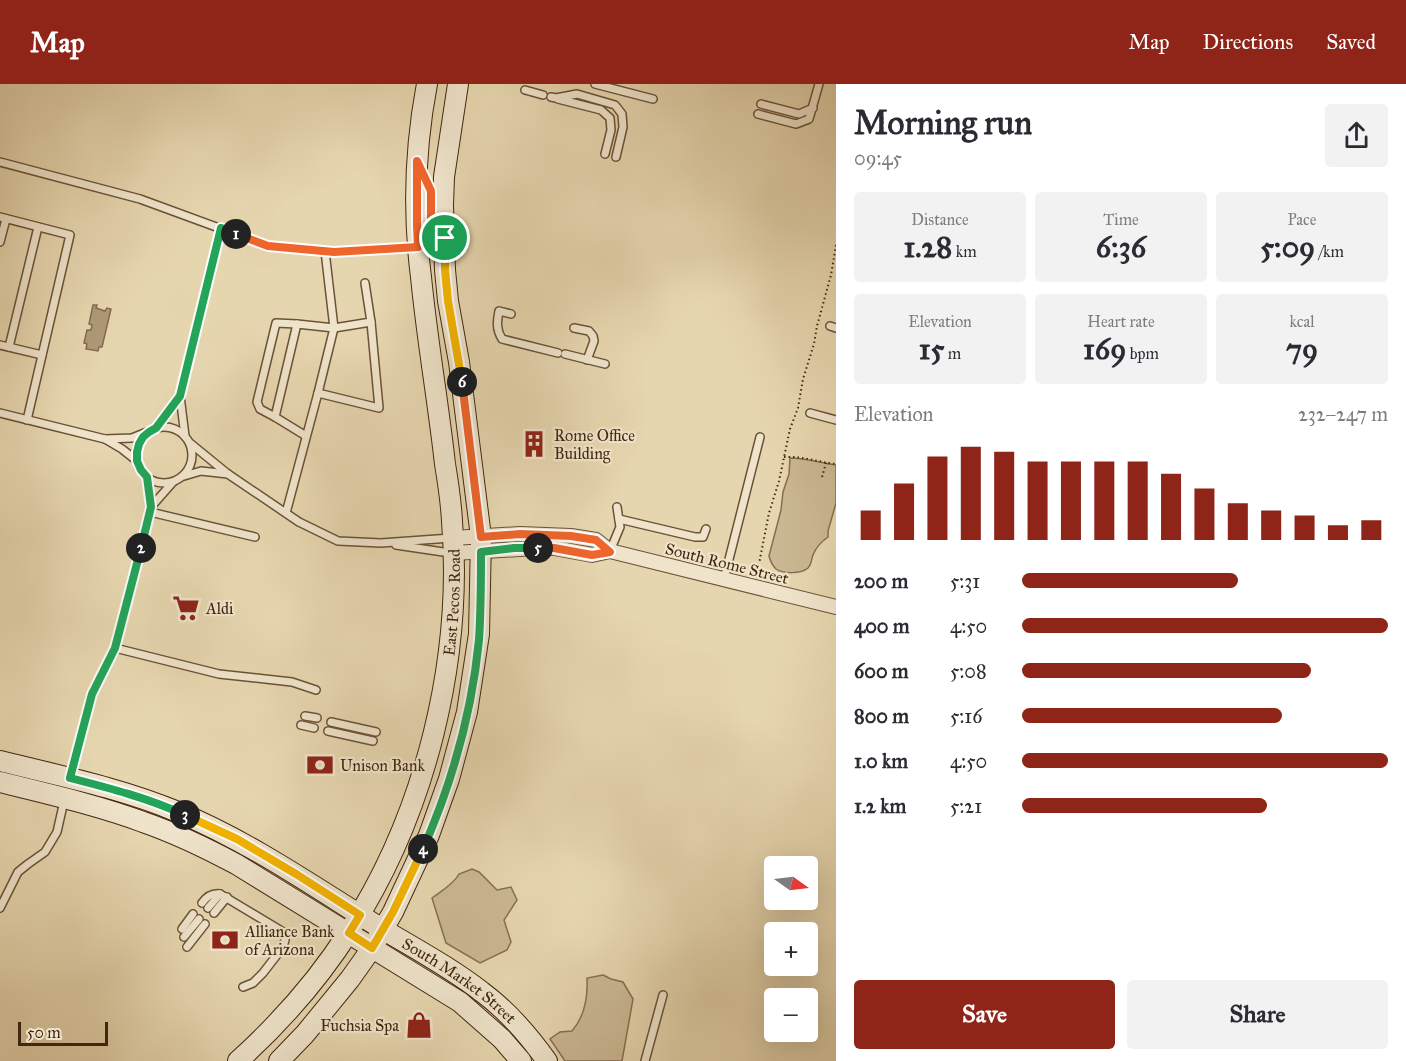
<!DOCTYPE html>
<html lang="en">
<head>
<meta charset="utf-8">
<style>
	:root { --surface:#fff; --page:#f2f2f3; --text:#2b2b33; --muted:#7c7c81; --accent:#8f2418 }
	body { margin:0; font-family:"IM FELL Great Primer",serif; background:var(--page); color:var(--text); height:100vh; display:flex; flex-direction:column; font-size:22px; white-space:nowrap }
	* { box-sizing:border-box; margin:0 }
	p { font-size:20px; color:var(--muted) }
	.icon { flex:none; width:33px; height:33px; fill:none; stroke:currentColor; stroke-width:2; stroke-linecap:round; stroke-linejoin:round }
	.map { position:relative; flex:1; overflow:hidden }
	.sheet { display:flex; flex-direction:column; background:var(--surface); width:570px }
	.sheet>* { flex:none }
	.needle { width:39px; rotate:104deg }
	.tools { position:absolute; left:764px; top:772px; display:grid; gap:12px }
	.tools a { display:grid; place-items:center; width:54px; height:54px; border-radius:6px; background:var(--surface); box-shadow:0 6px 24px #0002; font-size:30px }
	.scale { position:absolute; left:18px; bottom:15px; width:90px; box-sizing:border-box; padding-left:6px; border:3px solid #42260d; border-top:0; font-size:16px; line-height:21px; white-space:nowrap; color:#42260d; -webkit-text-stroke:4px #efe4cb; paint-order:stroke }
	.pin { position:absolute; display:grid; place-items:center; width:51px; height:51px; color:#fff; margin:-26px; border:3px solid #fff; border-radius:50%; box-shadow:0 2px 6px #0007 }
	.km { position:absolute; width:30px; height:30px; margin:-15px; border-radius:50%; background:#222; color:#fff; font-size:16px; line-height:30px; text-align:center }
	.round { display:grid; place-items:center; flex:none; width:63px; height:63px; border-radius:6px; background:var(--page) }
	.summary { display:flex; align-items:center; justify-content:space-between; height:102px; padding:0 18px }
	h1 { font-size:33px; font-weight:800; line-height:45px }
	.metrics { display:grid; grid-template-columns:repeat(3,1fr); gap:9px; height:102px; padding:6px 18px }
	.metrics div { display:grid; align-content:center; border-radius:6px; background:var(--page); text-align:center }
	.metrics b { font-size:30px; font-weight:800 }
	.metrics small { font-size:16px; font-weight:400 }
	.metrics p { font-size:16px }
	.chart { height:168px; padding:12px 18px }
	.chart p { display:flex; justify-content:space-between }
	.chart svg { width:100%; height:108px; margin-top:6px; stroke:var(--accent); stroke-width:6 }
	.primary-button { display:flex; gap:12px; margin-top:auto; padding:12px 18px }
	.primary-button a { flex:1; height:69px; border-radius:6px; background:var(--accent); color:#fff; font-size:24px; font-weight:800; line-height:69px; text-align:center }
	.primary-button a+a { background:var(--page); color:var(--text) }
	ul { padding:0 18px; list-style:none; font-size:20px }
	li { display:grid; grid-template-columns:96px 72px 1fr; align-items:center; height:45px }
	li i { height:15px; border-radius:8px; background:var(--accent) }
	header { display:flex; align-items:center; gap:36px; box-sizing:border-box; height:84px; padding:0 30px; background:var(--accent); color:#fff }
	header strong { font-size:28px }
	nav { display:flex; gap:33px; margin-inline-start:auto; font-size:21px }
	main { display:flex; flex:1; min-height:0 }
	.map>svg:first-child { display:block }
	.green { fill:#cab893; stroke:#866f50; stroke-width:1.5 }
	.water { fill:#ae9a78; stroke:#836c4d; stroke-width:1.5 }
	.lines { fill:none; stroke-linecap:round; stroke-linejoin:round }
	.lane-casing { stroke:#6b5236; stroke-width:10 }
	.street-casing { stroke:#6b5236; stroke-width:16 }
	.secondary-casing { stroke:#42260d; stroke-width:22 }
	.path { stroke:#42260d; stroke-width:2; stroke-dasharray:1.5 3; stroke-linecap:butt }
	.lane { stroke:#efe4cb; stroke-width:7 }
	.street { stroke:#efe4cb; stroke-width:14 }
	.secondary { stroke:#efe4cb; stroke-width:20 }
	.split-1-casing { stroke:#fff; stroke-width:12 }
	.split-2-casing { stroke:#fff; stroke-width:12 }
	.split-3-casing { stroke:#fff; stroke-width:12 }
	.split-4-casing { stroke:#fff; stroke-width:12 }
	.split-5-casing { stroke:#fff; stroke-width:12 }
	.split-6-casing { stroke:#fff; stroke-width:12 }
	.split-7-casing { stroke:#fff; stroke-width:12 }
	.split-1 { stroke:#f0652b; stroke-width:8 }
	.split-2 { stroke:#22a559; stroke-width:8 }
	.split-3 { stroke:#22a559; stroke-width:8 }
	.split-4 { stroke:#f5b400; stroke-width:8 }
	.split-5 { stroke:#22a559; stroke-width:8 }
	.split-6 { stroke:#f0652b; stroke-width:8 }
	.split-7 { stroke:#f5b400; stroke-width:8 }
	.labels { text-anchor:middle; stroke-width:4.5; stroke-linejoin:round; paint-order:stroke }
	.poi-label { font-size:16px; fill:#42260d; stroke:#efe4cb; text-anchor:start }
	.street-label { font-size:16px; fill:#42260d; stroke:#efe4cb }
</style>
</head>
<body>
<header>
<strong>Map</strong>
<nav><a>Map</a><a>Directions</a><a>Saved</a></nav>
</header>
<main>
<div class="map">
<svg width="836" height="977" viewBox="0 0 836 977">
	<rect width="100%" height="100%" fill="#e6d6af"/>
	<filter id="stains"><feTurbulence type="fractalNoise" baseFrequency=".00333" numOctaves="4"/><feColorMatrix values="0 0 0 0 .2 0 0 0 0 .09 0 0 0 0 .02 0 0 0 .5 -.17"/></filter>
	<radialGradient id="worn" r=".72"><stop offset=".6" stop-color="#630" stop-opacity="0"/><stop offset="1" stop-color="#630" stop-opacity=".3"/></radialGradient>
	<g class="green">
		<path d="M790 374C806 374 821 379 836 381V419L828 447V453C821 458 816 463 813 471 811 476 812 480 808 484 801 490 783 490 776 485 773 482 770 476 769 472L781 426 783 408 789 390Z"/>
		<path d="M472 785 479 788 497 806 511 803 517 816 504 836 511 858 507 866 480 879 446 859 432 814C441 807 454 800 459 790Z"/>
		<path d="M603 891 611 895 623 898 633 915 622 977H565L550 955 560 948 572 947C585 932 588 913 587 894Z"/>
	</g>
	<path class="water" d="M93 221H97L96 224 105 227 107 224 111 225 102 263H99L98 267 86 265 87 260 84 259 87 246H91L92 241 89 240Z"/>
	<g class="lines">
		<defs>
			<g id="lane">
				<path d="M595 0 653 15"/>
				<path d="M525 6 543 11"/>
				<path d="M551 13 556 14 577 10 615 21 622 30 623 43 616 73"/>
				<path d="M558 15 601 26 610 34 611 46 605 70"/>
				<path d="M761 20 799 30 813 24"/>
				<path d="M758 30 796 40 809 35 819 0"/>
				<path d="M0 78 140 115 268 162 334 168 416 163"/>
				<path d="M0 133 70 151 27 336"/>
				<path d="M0 158 6 135"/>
				<path d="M511 230 499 227C497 238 496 245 502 255L558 269"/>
				<path d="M830 242 836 244"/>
				<path d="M574 244 589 247 593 252 594 257 587 276"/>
				<path d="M0 261 42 271"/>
				<path d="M9 263 38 143"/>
				<path d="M565 270 605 280"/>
				<path d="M318 309 334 244 325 167"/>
				<path d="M0 329 105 355 132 354 147 348"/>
				<path d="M810 329 836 336"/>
				<path d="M275 333 260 325 257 318 276 239 297 240"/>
				<circle cx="164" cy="371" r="28"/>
				<path d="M156 344 180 312"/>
				<path d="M185 352 180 312 221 144"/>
				<path d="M306 352 275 333 297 240 334 244 371 238 365 199"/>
				<path d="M105 355 122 365 137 377"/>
				<path d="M190 359 228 390 299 438 338 457 381 459 451 454"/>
				<path d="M184 392 201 387 228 390"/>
				<path d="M151 423 173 398"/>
				<path d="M150 428 255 453"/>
				<path d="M286 429 318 309 379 324 371 238"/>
				<path d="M619 435 695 453H703L706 445"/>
				<path d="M396 461 450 469"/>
				<path d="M610 467 620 443 617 423"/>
				<path d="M724 495 760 353"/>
				<path d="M115 564 219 590 292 598 316 606"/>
				<path d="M305 632 317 634"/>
				<path d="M331 638 376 648"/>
				<path d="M301 641 314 644"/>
				<path d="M328 647 373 657"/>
				<path d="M71 692 92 610 115 564 150 428 151 423 147 393"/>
				<path d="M202 819C207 812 212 809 220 810L285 849V856L283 863 263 889 253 899 243 903"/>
				<path d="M0 824 18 788 28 780 45 768 57 748 64 717"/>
				<path d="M208 824 220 810"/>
				<path d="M214 829 227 813"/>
				<path d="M182 845 193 830"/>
				<path d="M184 853 199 835"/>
				<path d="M187 863 205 840"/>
				<path d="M645 977 663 911"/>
			</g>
			<g id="street">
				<path d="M453 454 520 450 571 452 596 456 610 467"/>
				<path d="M454 469 536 464H554L592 471 610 467 836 523"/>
			</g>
			<g id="secondary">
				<path id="s1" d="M0 677C60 692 121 704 178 728 250 758 313 802 379 843 414 864 450 883 482 908 508 927 529 952 547 977"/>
				<path d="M0 698C48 710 97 721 143 738 175 749 206 764 236 780L460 918 502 955 521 977"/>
				<path id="s2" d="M238 977C281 938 319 895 350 846 426 728 463 576 452 437 451 418 448 398 445 380 438 317 427 255 421 193 413 129 415 63 427 0"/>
				<path d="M279 977 305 950 350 895 372 864 393 828 429 751 449 695 467 628 479 550 481 453 459 278 448 217 445 186 443 121 444 93 458 0"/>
			</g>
		</defs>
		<use href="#lane" class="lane-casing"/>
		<use href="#street" class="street-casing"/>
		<use href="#secondary" class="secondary-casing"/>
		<g class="path">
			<path d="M558 364 609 376"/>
			<path d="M784 373C802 372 818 378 836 380"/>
			<path d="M822 393 826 379"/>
			<path d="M757 490 769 429 779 397 790 345 798 324 803 295 814 260 817 242 831 191 836 161"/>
		</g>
		<use href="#lane" class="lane"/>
		<use href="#street" class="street"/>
		<use href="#secondary" class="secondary"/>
	</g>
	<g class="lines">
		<defs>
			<path id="split-1" d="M236 150 268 162 334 168 418 163 417 141V77L431 107V149L433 152 445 154"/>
			<path id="split-2" d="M141 464 151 423 147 393 141 386 137 377V368L139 360 143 353 149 348 156 344 180 312 221 144 236 150"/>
			<path id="split-3" d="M141 464 115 564 92 610 70 694C109 704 148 714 185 731"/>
			<path id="split-4" d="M185 731 237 755 296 790 360 831 349 849 372 864 393 828 423 765"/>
			<path id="split-5" d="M423 765C452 699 472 627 479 556 481 526 481 497 481 468L514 464H538"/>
			<path id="split-6" d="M462 298 481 453 520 450 571 452 596 456 610 468 592 471 554 464H538"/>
			<path id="split-7" d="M445 154V186L448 217 462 298"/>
		</defs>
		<use href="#split-1" class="split-1-casing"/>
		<use href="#split-2" class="split-2-casing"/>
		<use href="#split-3" class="split-3-casing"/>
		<use href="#split-4" class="split-4-casing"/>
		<use href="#split-5" class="split-5-casing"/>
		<use href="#split-6" class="split-6-casing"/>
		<use href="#split-7" class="split-7-casing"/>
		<use href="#split-1" class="split-1"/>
		<use href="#split-2" class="split-2"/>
		<use href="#split-3" class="split-3"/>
		<use href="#split-4" class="split-4"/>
		<use href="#split-5" class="split-5"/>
		<use href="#split-6" class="split-6"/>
		<use href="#split-7" class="split-7"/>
	</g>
	<defs>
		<symbol id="building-bare" viewBox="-9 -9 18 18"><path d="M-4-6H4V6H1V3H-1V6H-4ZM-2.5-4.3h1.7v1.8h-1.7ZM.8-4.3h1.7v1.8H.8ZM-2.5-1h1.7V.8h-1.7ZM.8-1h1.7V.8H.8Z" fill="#8f2418" stroke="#efe4cb" stroke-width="2.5" paint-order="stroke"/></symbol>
		<symbol id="supermarket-bare" viewBox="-9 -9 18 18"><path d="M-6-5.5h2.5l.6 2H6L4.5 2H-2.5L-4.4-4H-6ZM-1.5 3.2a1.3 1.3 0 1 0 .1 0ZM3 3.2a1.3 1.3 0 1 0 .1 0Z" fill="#8f2418" stroke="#efe4cb" stroke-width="2.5" paint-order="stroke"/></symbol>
		<symbol id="bank-bare" viewBox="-9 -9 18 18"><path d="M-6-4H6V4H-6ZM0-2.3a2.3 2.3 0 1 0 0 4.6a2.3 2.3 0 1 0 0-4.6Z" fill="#8f2418" stroke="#efe4cb" stroke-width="2.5" paint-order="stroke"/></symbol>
		<symbol id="shop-bare" viewBox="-9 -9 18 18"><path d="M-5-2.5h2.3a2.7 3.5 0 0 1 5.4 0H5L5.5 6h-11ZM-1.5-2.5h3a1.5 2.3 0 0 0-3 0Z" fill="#8f2418" stroke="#efe4cb" stroke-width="2.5" paint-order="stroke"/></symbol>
	</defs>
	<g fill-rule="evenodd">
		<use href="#building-bare" x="515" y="341" width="38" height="38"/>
		<use href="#supermarket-bare" x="167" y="505" width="38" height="38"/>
		<use href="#bank-bare" x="301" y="662" width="38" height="38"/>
		<use href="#bank-bare" x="206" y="837" width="38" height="38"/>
		<use href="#shop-bare" x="400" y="922" width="38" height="38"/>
	</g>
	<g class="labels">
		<g class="poi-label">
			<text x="554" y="357">Rome Office<tspan x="554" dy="18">Building</tspan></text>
			<text x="206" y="530">Aldi</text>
			<text x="340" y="687">Unison Bank</text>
			<text x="245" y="853">Alliance Bank<tspan x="245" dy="18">of Arizona</tspan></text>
			<text x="399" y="947" text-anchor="end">Fuchsia Spa</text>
		</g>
		<g class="street-label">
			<text transform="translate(727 479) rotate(14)" y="6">South Rome Street</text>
			<text dy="6" stroke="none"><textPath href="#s2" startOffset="520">East Pecos Road</textPath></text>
			<text dy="6" stroke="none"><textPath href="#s1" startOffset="514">South Market Street</textPath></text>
		</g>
	</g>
	<rect width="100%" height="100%" filter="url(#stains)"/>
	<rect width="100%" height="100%" fill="url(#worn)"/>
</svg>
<div class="tools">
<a><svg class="needle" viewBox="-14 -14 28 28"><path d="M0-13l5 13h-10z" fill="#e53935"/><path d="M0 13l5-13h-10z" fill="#7c7c81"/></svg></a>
<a>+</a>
<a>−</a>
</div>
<div class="scale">50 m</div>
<div class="pin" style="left:445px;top:154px;background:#1e9e55"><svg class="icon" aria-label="arrive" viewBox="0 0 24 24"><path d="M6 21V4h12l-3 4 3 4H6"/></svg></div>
<b class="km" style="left:236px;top:150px">1</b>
<b class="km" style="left:141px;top:464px">2</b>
<b class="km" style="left:185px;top:731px">3</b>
<b class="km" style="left:423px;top:765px">4</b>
<b class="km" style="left:538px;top:464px">5</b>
<b class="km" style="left:462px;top:298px">6</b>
</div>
<section class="sheet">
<div class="summary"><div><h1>Morning run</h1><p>09:45</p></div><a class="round"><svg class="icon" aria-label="share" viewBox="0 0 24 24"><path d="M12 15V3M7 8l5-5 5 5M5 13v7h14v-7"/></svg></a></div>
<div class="metrics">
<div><p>Distance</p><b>1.28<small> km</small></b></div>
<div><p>Time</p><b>6:36</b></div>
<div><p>Pace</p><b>5:09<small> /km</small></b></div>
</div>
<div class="metrics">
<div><p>Elevation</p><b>15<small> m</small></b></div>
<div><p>Heart rate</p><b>169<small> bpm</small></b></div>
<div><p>kcal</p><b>79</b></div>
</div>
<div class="chart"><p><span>Elevation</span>232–247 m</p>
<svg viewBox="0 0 160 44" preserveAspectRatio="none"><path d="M5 44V32M15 44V21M25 44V10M35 44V6M45 44V8M55 44V12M65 44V12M75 44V12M85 44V12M95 44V17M105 44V23M115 44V29M125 44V32M135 44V34M145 44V38M155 44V36"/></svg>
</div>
<ul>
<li><b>200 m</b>5:31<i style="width:59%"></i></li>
<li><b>400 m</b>4:50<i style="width:100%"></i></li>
<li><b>600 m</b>5:08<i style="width:79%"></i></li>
<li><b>800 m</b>5:16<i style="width:71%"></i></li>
<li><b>1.0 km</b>4:50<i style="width:100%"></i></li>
<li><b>1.2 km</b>5:21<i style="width:67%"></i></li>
</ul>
<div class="primary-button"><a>Save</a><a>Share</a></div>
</section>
</main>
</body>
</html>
